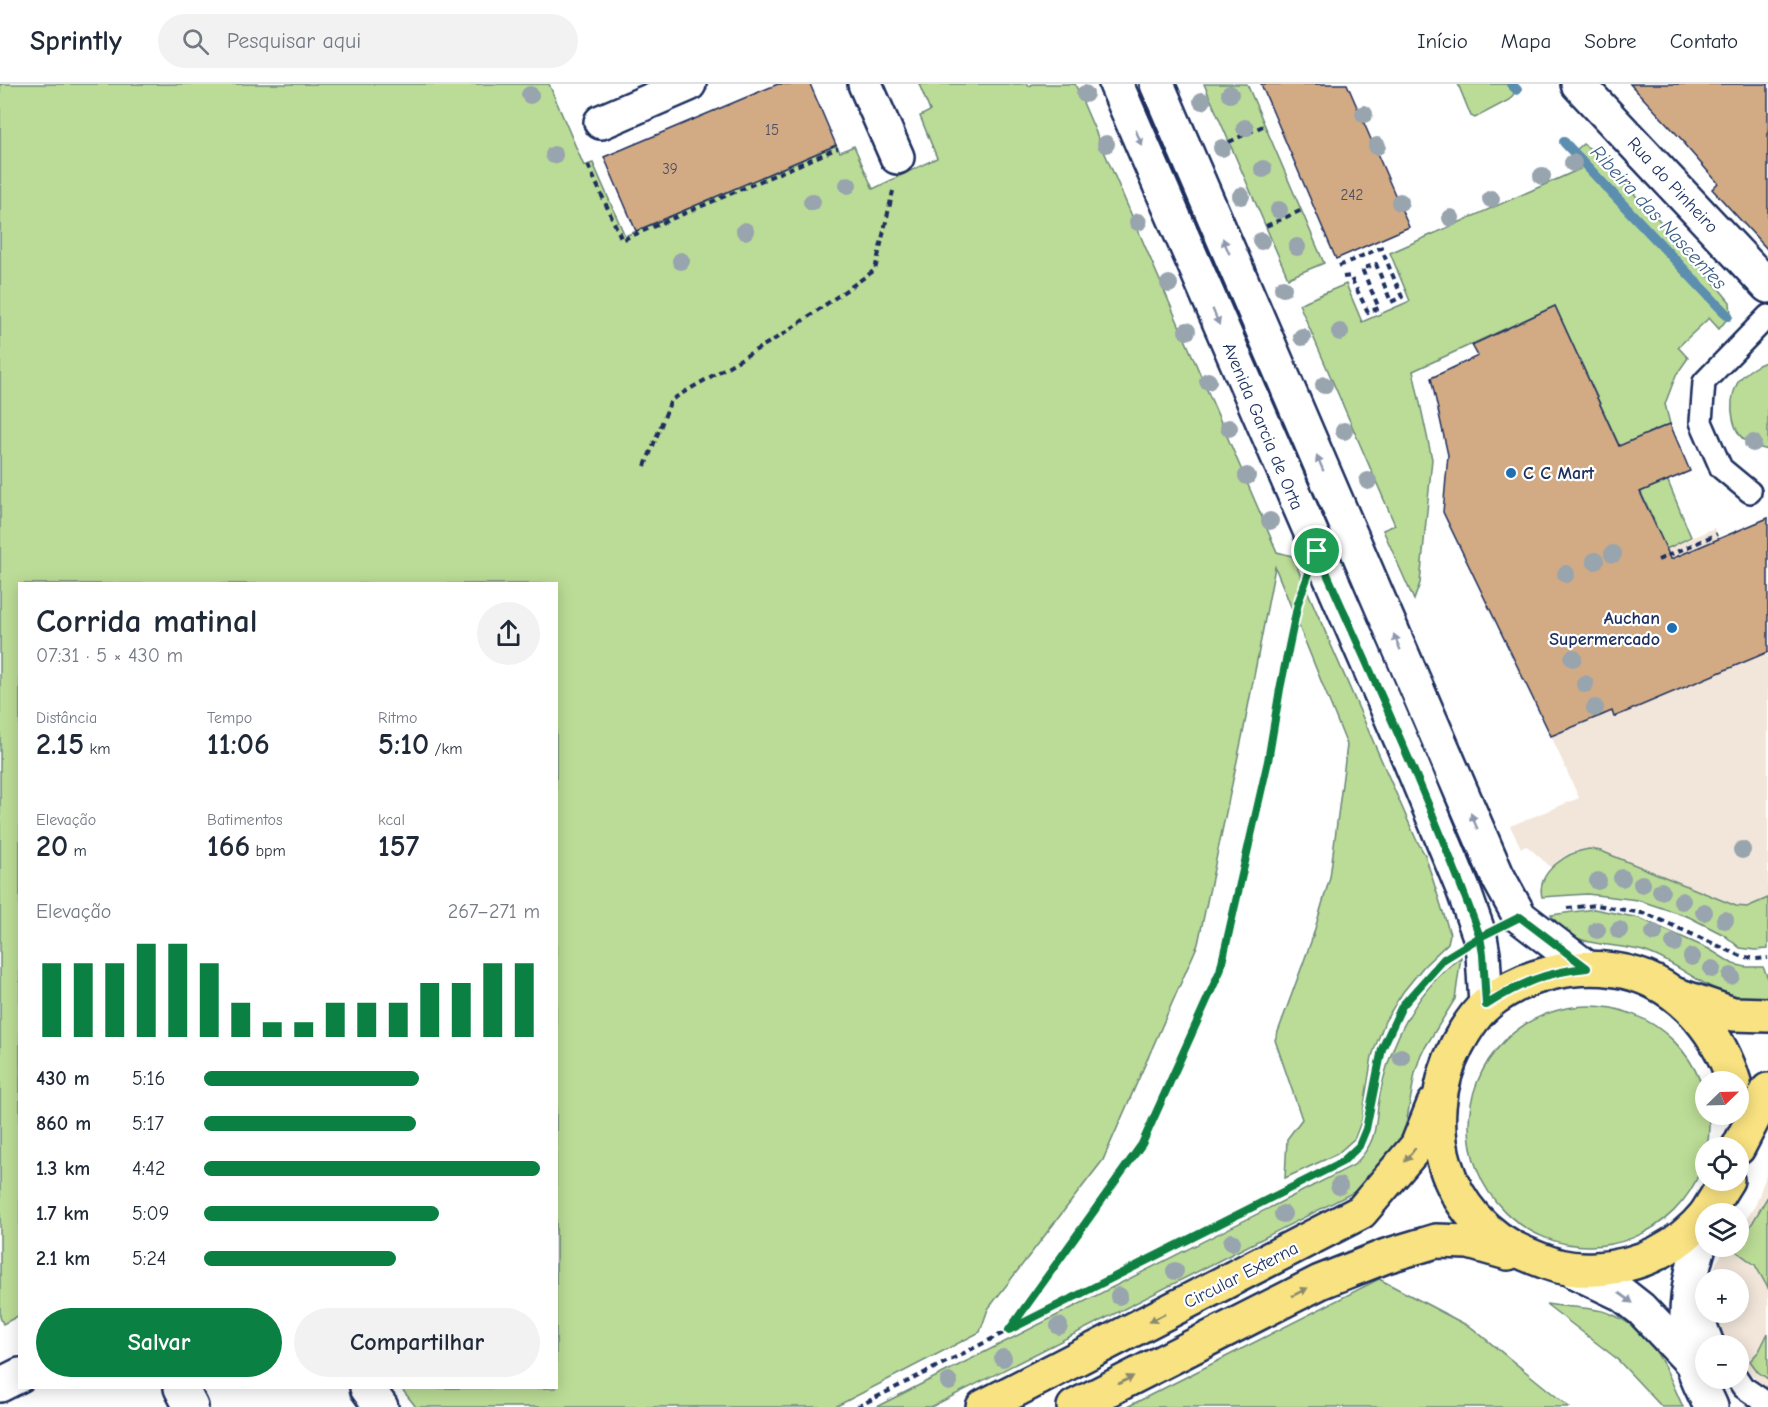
<!DOCTYPE html>
<html lang="pt">
<head>
<meta charset="utf-8">
<style>
	:root { --surface:#fff; --page:#f2f2f3; --text:#1f2937; --muted:#747a83; --line:#e0e1e3; --accent:#0b8043 }
	body { margin:0; font-family:"Comic Neue",sans-serif; background:var(--page); color:var(--text); height:100vh; display:flex; flex-direction:column; font-size:22px; white-space:nowrap }
	* { box-sizing:border-box; margin:0 }
	p { font-size:20px; color:var(--muted) }
	.icon { flex:none; width:33px; height:33px; fill:none; stroke:currentColor; stroke-width:2; stroke-linecap:round; stroke-linejoin:round }
	.map { position:relative; flex:1; overflow:hidden }
	.sheet { position:absolute; left:18px; top:498px; width:540px; height:807px; display:flex; flex-direction:column; background:var(--surface); border-radius:0px; box-shadow:0 3px 15px #0003 }
	.sheet>* { flex:none }
	.needle { width:39px; rotate:67deg }
	.buttons { position:absolute; left:1695px; top:987px; display:grid; gap:12px }
	.buttons a { display:grid; place-items:center; width:54px; height:54px; border-radius:50%; background:var(--surface); box-shadow:0 3px 15px #0003; font-size:30px }
	.pin { position:absolute; display:grid; place-items:center; width:51px; height:51px; color:#fff; margin:-26px; border:3px solid #fff; border-radius:50%; box-shadow:0 2px 6px #0007 }
	.round { display:grid; place-items:center; flex:none; width:63px; height:63px; border-radius:32px; background:var(--page) }
	.overview { display:flex; align-items:center; justify-content:space-between; height:102px; padding:0 18px }
	h1 { font-size:33px; font-weight:800; line-height:45px }
	.metrics { display:grid; grid-template-columns:repeat(3,1fr); gap:9px; height:102px; padding:6px 18px }
	.metrics div { display:grid; align-content:center }
	.metrics b { font-size:30px; font-weight:800 }
	.metrics small { font-size:16px; font-weight:400 }
	.metrics p { font-size:16px }
	.chart { height:168px; padding:12px 18px }
	.chart p { display:flex; justify-content:space-between }
	.chart svg { width:100%; height:108px; margin-top:6px; stroke:var(--accent); stroke-width:6 }
	.primary-button { display:flex; gap:12px; margin-top:auto; padding:12px 18px }
	.primary-button a { flex:1; height:69px; border-radius:36px; background:var(--accent); color:#fff; font-size:24px; font-weight:800; line-height:69px; text-align:center }
	.primary-button a+a { background:var(--page); color:var(--text) }
	ul { padding:0 18px; list-style:none; font-size:20px }
	li { display:grid; grid-template-columns:96px 72px 1fr; align-items:center; height:45px }
	li i { height:15px; border-radius:8px; background:var(--accent) }
	header { display:flex; align-items:center; gap:36px; box-sizing:border-box; height:84px; padding:0 30px; background:var(--surface); border-bottom:2px solid var(--line) }
	header strong { font-size:28px }
	nav { display:flex; gap:33px; margin-inline-start:auto; font-size:21px }
	.search { width:420px; height:54px; background:var(--page); display:flex; align-items:center; gap:15px; box-sizing:border-box; padding:0 21px; border-radius:33px; color:var(--muted); font-size:22px }
	.map>svg:first-child { display:block }
	.built { fill:#f2e6da }
	.green { fill:#bbdc96; stroke:#6b867a; stroke-width:1.5 }
	.lines { fill:none; stroke-linecap:round; stroke-linejoin:round }
	.stream { stroke:#5b8eb0; stroke-width:10 }
	.building { fill:#d2ab84; stroke:#1b2f5e; stroke-width:1.5 }
	.lane-casing { stroke:#1b2f5e; stroke-width:26 }
	.street-casing { stroke:#1b2f5e; stroke-width:38 }
	.secondary-casing { stroke:#1b2f5e; stroke-width:38 }
	.primary-casing { stroke:#1b2f5e; stroke-width:38 }
	.path { stroke:#1b2f5e; stroke-width:4; stroke-dasharray:6 4.5; stroke-linecap:butt }
	.lane { stroke:#fff; stroke-width:21 }
	.street { stroke:#fff; stroke-width:33 }
	.secondary { stroke:#fff; stroke-width:33 }
	.primary { stroke:#f8e281; stroke-width:33 }
	.tree { fill:#98a4ae }
	.oneway { fill:#8d97ae }
	.oneway2 { fill:#8a8870 }
	.route-casing { stroke:#fff; stroke-width:12 }
	.route { stroke:#0b8043; stroke-width:8 }
	.poi-dot { fill:#1f6fb2; stroke:#fff; stroke-width:2 }
	.labels { text-anchor:middle; stroke-width:4.5; stroke-linejoin:round; paint-order:stroke }
	.number-label { font-size:15px; fill:#494e68 }
	.street-label { font-size:18px; fill:#1b2f5e; stroke:#fff }
	.poi-label { font-size:18px; font-weight:bold; fill:#1b2f5e; stroke:#fff; text-anchor:start }
	.water-label { font-size:20px; font-style:italic; fill:#3b5f87; stroke:#fff }
</style>
</head>
<body>
<header>
<strong>Sprintly</strong>
<div class="search"><svg class="icon" aria-label="search" viewBox="0 0 24 24"><circle cx="10" cy="10" r="6"/><path d="M15 15l6 6"/></svg>Pesquisar aqui</div>
<nav><a>Início</a><a>Mapa</a><a>Sobre</a><a>Contato</a></nav>
</header>
<div class="map">
<svg width="1768" height="1323" viewBox="0 0 1768 1323">
	<rect width="100%" height="100%" fill="#fff"/>
	<filter id="ink" filterUnits="userSpaceOnUse"><feTurbulence type="fractalNoise" baseFrequency=".0167" numOctaves="2"/><feDisplacementMap in="SourceGraphic" scale="12" xChannelSelector="R" yChannelSelector="G"/><feConvolveMatrix kernelMatrix="1 2 1 2 8 2 1 2 1" color-interpolation-filters="sRGB"/></filter>
	<g filter="url(#ink)">
		<g class="built">
			<path d="M1768 434V814L1747 823 1736 822 1601 767 1589 765 1577 766 1561 774 1553 785 1527 762 1521 764 1510 742 1579 714 1551 652 1660 468 1714 444 1719 455Z"/>
			<path d="M1768 1086V1323H1745L1743 1318 1756 1295 1739 1278 1738 1262 1727 1261 1724 1258 1713 1229 1738 1228V1196H1713L1716 1179 1727 1163 1738 1162 1739 1147 1756 1120Z"/>
		</g>
		<g class="green">
			<path d="M0 0H549L584 82 593 79 625 152 836 61 840 68 854 62 873 105 937 74 920 32 930 27 919 0H1027L1029 2 1033 0H1075L1277 468 1292 472 1416 755 1425 771 1450 850 1448 859 1424 882 1403 908 1385 937 1372 972 1362 1035 1355 1054 1337 1070 1285 1094 1287 1055 1302 1035 1275 956 1312 855 1330 793 1347 661 1275 483 1244 644 1198 860 1103 1076 988 1225 980 1248 835 1323H416L401 1304H556V500H20V1231L3 1240 0 1233Z"/>
			<path d="M1204 0H1247L1324 179 1288 194Z"/>
			<path d="M1458 0H1512L1517 6 1509 16 1475 34 1471 32Z"/>
			<path d="M1583 60 1592 66 1683 161 1730 218 1731 230 1719 245 1709 234 1678 263 1688 274 1676 291 1665 320 1670 340 1648 349 1691 453 1660 468 1605 630 1598 633 1533 496 1655 439 1555 222 1413 287 1432 375 1420 499 1414 516 1383 446 1395 441 1299 220 1346 200 1362 238 1410 217 1390 169 1580 85 1574 68Z"/>
			<path d="M1768 277V366C1762 364 1755 363 1750 360 1731 350 1728 320 1736 302 1741 290 1756 281 1768 277Z"/>
			<path d="M1589 765 1601 767 1736 822 1747 823 1768 814V865L1755 866 1740 864 1724 851 1689 833 1638 816 1587 810 1542 813C1536 788 1567 768 1589 765Z"/>
			<path d="M1594 825 1639 834 1709 865 1733 880 1746 883H1763L1768 894V914C1720 923 1688 882 1646 868 1621 860 1593 863 1570 851 1562 847 1556 837 1551 831Z"/>
			<path d="M1461 873 1455 915 1421 970 1415 989 1403 1058 1363 1108 1356 1107 931 1323H876L1354 1081C1382 1053 1373 1038 1381 1005 1393 953 1418 905 1461 873Z"/>
			<circle cx="1589" cy="1042" r="120"/>
			<path d="M1768 1112V1204L1755 1181 1736 1167Z"/>
			<path d="M1379 1195 1472 1244 1569 1323H1127Z"/>
			<path d="M1546 1220C1562 1223 1592 1223 1606 1228 1653 1245 1664 1281 1683 1323H1662L1616 1274Z"/>
			<path d="M1768 1249V1295L1758 1288 1750 1277 1759 1267Z"/>
		</g>
		<g class="lines">
			<g class="stream">
				<path d="M1511 0 1517 6"/>
				<path d="M1564 58 1728 232"/>
			</g>
		</g>
		<g class="building">
			<path d="M778 0H810L836 61 636 147 604 73Z"/>
			<path d="M1261 0H1347L1409 143 1336 175Z"/>
			<path d="M1630 0H1768V166L1712 105 1718 99 1684 60 1685 59Z"/>
			<path d="M1555 222 1619 362 1670 340 1690 387 1640 408 1671 475 1768 434V568L1614 633 1612 627 1551 652 1443 428 1448 371 1431 294 1478 272 1472 261Z"/>
		</g>
		<g class="lines">
			<defs>
				<g id="lane">
					<path d="M1750 408 1721 384 1701 338 1704 298 1768 232"/>
					<path d="M1699 1198 1706 1241 1714 1262"/>
					<path d="M1737 1294 1743 1303 1768 1320"/>
				</g>
				<g id="street">
					<path d="M865 0 897 73"/>
					<path d="M1578 0 1768 202"/>
					<path d="M601 38 689 0"/>
					<path d="M0 1301 20 1291"/>
					<path d="M181 1304 191 1323"/>
					<path d="M367 1304 381 1323"/>
				</g>
				<g id="secondary">
					<path d="M1116 0 1408 672 1463 805 1480 853 1483 870 1486 921"/>
					<path d="M1157 0 1497 791 1520 833 1587 884"/>
					<path d="M1706 1143C1689 1187 1680 1234 1693 1280 1696 1295 1705 1309 1711 1323"/>
					<path d="M1574 1187 1622 1210 1641 1225 1693 1280"/>
				</g>
				<g id="primary">
					<path d="M1680 912 1733 930 1768 931"/>
					<path d="M1738 1064 1768 1006"/>
					<path d="M1706 1130C1677 1165 1640 1182 1596 1185 1567 1187 1552 1181 1526 1170 1443 1135 1417 1038 1457 961 1464 948 1475 930 1487 920 1521 891 1571 880 1615 886 1674 894 1717 943 1734 998"/>
					<path d="M1706 1130 1727 1096"/>
					<path d="M983 1323 1361 1128 1417 1062 1434 1020"/>
					<path d="M1074 1323 1320 1198 1386 1172 1436 1157 1469 1158 1508 1169"/>
				</g>
			</defs>
			<use href="#lane" class="lane-casing"/>
			<use href="#street" class="street-casing"/>
			<use href="#secondary" class="secondary-casing"/>
			<use href="#primary" class="primary-casing"/>
			<g class="path">
				<path d="M1229 58 1265 41"/>
				<path d="M588 81 622 156 838 64"/>
				<path d="M1266 142 1302 126"/>
				<path d="M1339 182 1387 161"/>
				<path d="M1343 193 1350 192 1368 228 1379 224 1362 185 1376 180 1391 218 1402 213 1381 164"/>
				<path d="M645 382 671 316 785 249 875 186 893 107"/>
				<path d="M1658 476 1717 450"/>
				<path d="M1567 824 1597 821 1647 830 1741 872 1756 875 1768 874"/>
				<path d="M1010 1245 1142 1060 1220 887 1268 677 1280 605 1301 513"/>
				<path d="M857 1323 1342 1078 1359 1062 1366 1045 1382 965 1402 922 1448 873"/>
			</g>
			<use href="#lane" class="lane"/>
			<use href="#street" class="street"/>
			<use href="#secondary" class="secondary"/>
			<use href="#primary" class="primary"/>
		</g>
		<g class="tree">
			<circle cx="1085" cy="10" r="9"/>
			<circle cx="1230" cy="10" r="9"/>
			<circle cx="530" cy="11" r="9"/>
			<circle cx="1202" cy="17" r="9"/>
			<circle cx="1364" cy="30" r="9"/>
			<circle cx="1245" cy="44" r="9"/>
			<circle cx="1106" cy="60" r="9"/>
			<circle cx="1377" cy="62" r="9"/>
			<circle cx="1222" cy="64" r="9"/>
			<circle cx="554" cy="71" r="9"/>
			<circle cx="1573" cy="79" r="9"/>
			<circle cx="1263" cy="85" r="9"/>
			<circle cx="1542" cy="92" r="9"/>
			<circle cx="848" cy="101" r="9"/>
			<circle cx="1241" cy="112" r="9"/>
			<circle cx="1491" cy="115" r="9"/>
			<circle cx="812" cy="118" r="9"/>
			<circle cx="1400" cy="118" r="9"/>
			<circle cx="1279" cy="126" r="9"/>
			<circle cx="1451" cy="134" r="9"/>
			<circle cx="1138" cy="138" r="9"/>
			<circle cx="745" cy="147" r="9"/>
			<circle cx="1261" cy="157" r="9"/>
			<circle cx="1297" cy="163" r="9"/>
			<circle cx="681" cy="177" r="9"/>
			<circle cx="1169" cy="200" r="9"/>
			<circle cx="1283" cy="204" r="9"/>
			<circle cx="1187" cy="247" r="9"/>
			<circle cx="1340" cy="248" r="9"/>
			<circle cx="1302" cy="253" r="9"/>
			<circle cx="1208" cy="297" r="9"/>
			<circle cx="1324" cy="301" r="9"/>
			<circle cx="1229" cy="344" r="9"/>
			<circle cx="1344" cy="347" r="9"/>
			<circle cx="1753" cy="359" r="9"/>
			<circle cx="1247" cy="392" r="9"/>
			<circle cx="1368" cy="397" r="9"/>
			<circle cx="1270" cy="437" r="9"/>
			<circle cx="1613" cy="470" r="9"/>
			<circle cx="1595" cy="477" r="9"/>
			<circle cx="1566" cy="490" r="9"/>
			<circle cx="1573" cy="574" r="9"/>
			<circle cx="1585" cy="600" r="9"/>
			<circle cx="1595" cy="624" r="9"/>
			<circle cx="1742" cy="766" r="9"/>
			<circle cx="1622" cy="794" r="9"/>
			<circle cx="1598" cy="797" r="9"/>
			<circle cx="1642" cy="800" r="9"/>
			<circle cx="1661" cy="807" r="9"/>
			<circle cx="1682" cy="817" r="9"/>
			<circle cx="1704" cy="828" r="9"/>
			<circle cx="1725" cy="836" r="9"/>
			<circle cx="1597" cy="846" r="9"/>
			<circle cx="1619" cy="846" r="9"/>
			<circle cx="1654" cy="849" r="9"/>
			<circle cx="1674" cy="859" r="9"/>
			<circle cx="1692" cy="873" r="9"/>
			<circle cx="1712" cy="885" r="9"/>
			<circle cx="1731" cy="892" r="9"/>
			<circle cx="1401" cy="973" r="9"/>
			<circle cx="1339" cy="1102" r="9"/>
			<circle cx="1283" cy="1130" r="9"/>
			<circle cx="1232" cy="1158" r="9"/>
			<circle cx="1175" cy="1187" r="9"/>
			<circle cx="1119" cy="1212" r="9"/>
			<circle cx="1059" cy="1242" r="9"/>
			<circle cx="1003" cy="1274" r="9"/>
			<circle cx="949" cy="1298" r="9"/>
		</g>
		<defs><path id="oneway-solid" d="M-6-.8H1V-3.2L6.5 0L1 3.2V.8H-6Z" transform="scale(1.5)"/></defs>
		<g class="oneway">
			<use href="#oneway-solid" transform="translate(1139 54) rotate(67)"/>
			<use href="#oneway-solid" transform="translate(1226 162) rotate(-113)"/>
			<use href="#oneway-solid" transform="translate(1216 233) rotate(67)"/>
			<use href="#oneway-solid" transform="translate(1320 379) rotate(-113)"/>
			<use href="#oneway-solid" transform="translate(1397 558) rotate(-113)"/>
			<use href="#oneway-solid" transform="translate(1474 737) rotate(-113)"/>
			<use href="#oneway-solid" transform="translate(1626 1214) rotate(36)"/>
		</g>
		<g class="oneway2">
			<use href="#oneway-solid" transform="translate(1410 1071) rotate(128)"/>
			<use href="#oneway-solid" transform="translate(1300 1208) rotate(-27)"/>
			<use href="#oneway-solid" transform="translate(1157 1234) rotate(153)"/>
			<use href="#oneway-solid" transform="translate(1126 1296) rotate(-27)"/>
		</g>
	</g>
	<g class="lines" filter="url(#ink)">
		<defs>
			<path id="route" d="M1317 467 1298 519 1280 605 1268 677 1220 887 1142 1060 1009 1246 1342 1078 1359 1062 1366 1045 1382 965 1402 922 1444 875 1480 853 1483 870 1486 921C1521 899 1546 888 1587 884L1520 833 1480 853C1433 722 1373 595 1317 467"/>
		</defs>
		<use href="#route" class="route-casing"/>
		<use href="#route" class="route"/>
	</g>
	<g class="poi-dot">
		<circle cx="1511" cy="389" r="6"/>
		<circle cx="1672" cy="544" r="6"/>
	</g>
	<g class="labels">
		<g class="number-label">
			<text x="772" y="51">15</text>
			<text x="670" y="90">39</text>
			<text x="1352" y="116">242</text>
		</g>
		<g class="street-label">
			<text transform="translate(1673 101) rotate(47)" y="6">Rua do Pinheiro</text>
			<text transform="translate(1263 342) rotate(67)" y="6">Avenida Garcia de Orta</text>
			<text transform="translate(1241 1191) rotate(-27)" y="6">Circular Externa</text>
		</g>
		<g class="poi-label">
			<text x="1523" y="395">C C Mart</text>
			<text x="1660" y="540" text-anchor="end">Auchan<tspan x="1660" dy="21">Supermercado</tspan></text>
		</g>
		<g class="water-label">
			<text transform="translate(1659 133) rotate(47)" y="7">Ribeira das Nascentes</text>
		</g>
	</g>
</svg>
<div class="buttons">
<a><svg class="needle" viewBox="-14 -14 28 28"><path d="M0-13l5 13h-10z" fill="#e53935"/><path d="M0 13l5-13h-10z" fill="#747a83"/></svg></a>
<a><svg class="icon" aria-label="locate" viewBox="0 0 24 24"><circle cx="12" cy="12" r="6"/><path d="M12 2v4M12 18v4M2 12h4M18 12h4"/></svg></a>
<a><svg class="icon" aria-label="layers" viewBox="0 0 24 24"><path d="M12 4l9 5-9 5-9-5zM3 14l9 5 9-5"/></svg></a>
<a>+</a>
<a>−</a>
</div>
<div class="pin" style="left:1317px;top:467px;background:#1e9e55"><svg class="icon" aria-label="arrive" viewBox="0 0 24 24"><path d="M6 21V4h12l-3 4 3 4H6"/></svg></div>
<section class="sheet">
<div class="overview"><div><h1>Corrida matinal</h1><p>07:31 · 5 × 430 m</p></div><a class="round"><svg class="icon" aria-label="share" viewBox="0 0 24 24"><path d="M12 15V3M7 8l5-5 5 5M5 13v7h14v-7"/></svg></a></div>
<div class="metrics">
<div><p>Distância</p><b>2.15<small> km</small></b></div>
<div><p>Tempo</p><b>11:06</b></div>
<div><p>Ritmo</p><b>5:10<small> /km</small></b></div>
</div>
<div class="metrics">
<div><p>Elevação</p><b>20<small> m</small></b></div>
<div><p>Batimentos</p><b>166<small> bpm</small></b></div>
<div><p>kcal</p><b>157</b></div>
</div>
<div class="chart"><p><span>Elevação</span>267–271 m</p>
<svg viewBox="0 0 160 44" preserveAspectRatio="none"><path d="M5 44V14M15 44V14M25 44V14M35 44V6M45 44V6M55 44V14M65 44V30M75 44V38M85 44V38M95 44V30M105 44V30M115 44V30M125 44V22M135 44V22M145 44V14M155 44V14"/></svg>
</div>
<ul>
<li><b>430 m</b>5:16<i style="width:64%"></i></li>
<li><b>860 m</b>5:17<i style="width:63%"></i></li>
<li><b>1.3 km</b>4:42<i style="width:100%"></i></li>
<li><b>1.7 km</b>5:09<i style="width:70%"></i></li>
<li><b>2.1 km</b>5:24<i style="width:57%"></i></li>
</ul>
<div class="primary-button"><a>Salvar</a><a>Compartilhar</a></div>
</section>
</div>
</body>
</html>
